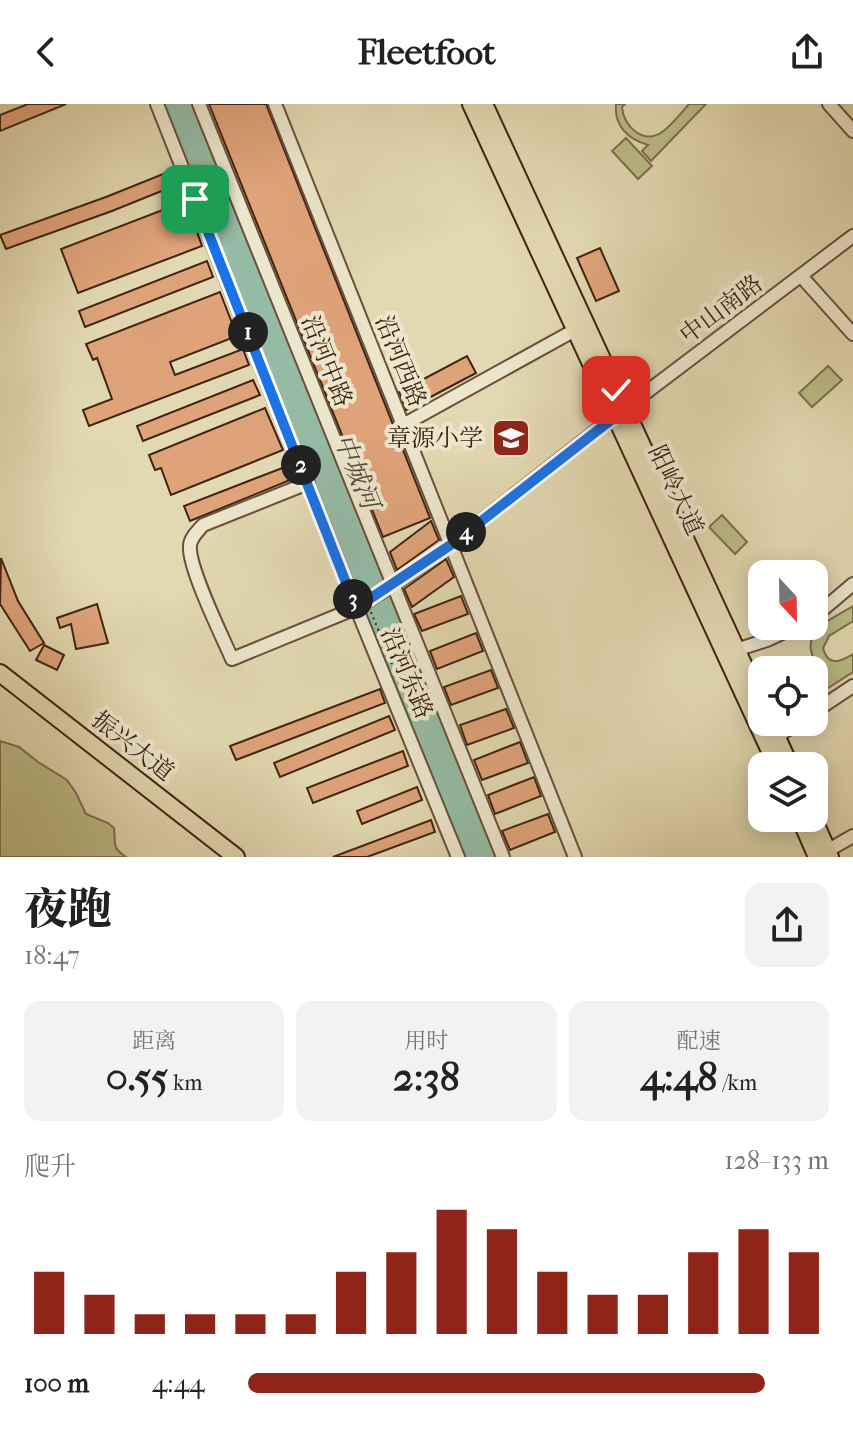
<!DOCTYPE html>
<html lang="zh">
<head>
<meta charset="utf-8">
<style>
	:root { --surface:#fff; --page:#f2f2f2; --text:#222; --muted:#767676; --accent:#8f2418 }
	body { margin:0; font-family:"IM FELL French Canon","Noto Serif SC",serif; background:var(--page); color:var(--text); height:100vh; display:flex; flex-direction:column; font-size:30px; white-space:nowrap }
	* { box-sizing:border-box; margin:0 }
	p { font-size:26px; color:var(--muted) }
	.icon { flex:none; width:44px; height:44px; fill:none; stroke:currentColor; stroke-width:2; stroke-linecap:round; stroke-linejoin:round }
	.map { position:relative; height:753px; overflow:hidden }
	.side { display:flex; flex-direction:column; background:var(--surface); flex:1 }
	.side>* { flex:none }
	.needle { width:52px; rotate:158deg }
	.buttons { position:absolute; left:748px; top:456px; display:grid; gap:16px }
	.buttons a { display:grid; place-items:center; width:80px; height:80px; border-radius:16px; background:var(--surface); box-shadow:0 4px 20px #0003; font-size:40px }
	.pin { position:absolute; display:grid; place-items:center; width:68px; height:68px; color:#fff; margin:-34px; border-radius:16px; box-shadow:0 4px 12px #0006 }
	.km { position:absolute; width:40px; height:40px; margin:-20px; border-radius:50%; background:#222; color:#fff; font-size:22px; line-height:40px; text-align:center }
	.round { display:grid; place-items:center; flex:none; width:84px; height:84px; border-radius:16px; background:var(--page) }
	.overview { display:flex; align-items:center; justify-content:space-between; height:136px; padding:0 24px }
	h1 { font-size:44px; font-weight:800; line-height:60px }
	.stats { display:grid; grid-template-columns:repeat(3,1fr); gap:12px; height:136px; padding:8px 24px }
	.stats div { display:grid; align-content:center; border-radius:16px; background:var(--page); text-align:center }
	.stats b { font-size:40px; font-weight:800 }
	.stats small { font-size:22px; font-weight:400 }
	.stats p { font-size:22px }
	.chart { height:224px; padding:16px 24px }
	.chart p { display:flex; justify-content:space-between }
	.chart svg { width:100%; height:144px; margin-top:8px; stroke:var(--accent); stroke-width:6 }
	ul { padding:0 24px; list-style:none; font-size:26px }
	li { display:grid; grid-template-columns:128px 96px 1fr; align-items:center; height:60px }
	li i { height:20px; border-radius:10px; background:var(--accent) }
	header { display:flex; justify-content:space-between; align-items:center; height:104px; padding:0 24px; background:var(--surface); font-size:36px; font-weight:800 }
	.map>svg:first-child { display:block }
	.green { fill:#bbbc87; stroke:#7e6f4c; stroke-width:2 }
	.lines { fill:none; stroke-linecap:round; stroke-linejoin:round }
	.river { stroke:#95bba7; stroke-width:18 }
	.building { fill:#dfa379; stroke:#402212; stroke-width:2 }
	.minor-casing { stroke:#68503a; stroke-width:16 }
	.major-casing { stroke:#402212; stroke-width:20 }
	.path { stroke:#402212; stroke-width:2; stroke-dasharray:2 4; stroke-linecap:butt }
	.minor { stroke:#ece6cc; stroke-width:12 }
	.major { stroke:#e2d8b1; stroke-width:16 }
	.route-casing { stroke:#fff; stroke-width:16 }
	.route { stroke:#1a73e8; stroke-width:10 }
	.labels { text-anchor:middle; stroke-width:8; stroke-linejoin:round; paint-order:stroke }
	.street-label { font-size:24px; fill:#402212; stroke:#ece6cc }
	.poi-label { font-size:24px; fill:#402212; stroke:#ece6cc; text-anchor:end }
	.water-label { font-size:26px; font-style:italic; fill:#554837; stroke:#ece6cc }
</style>
</head>
<body>
<header><svg class="icon" aria-label="back" viewBox="0 0 24 24"><path d="M15 5l-7 7 7 7"/></svg>Fleetfoot<svg class="icon" aria-label="share" viewBox="0 0 24 24"><path d="M12 15V3M7 8l5-5 5 5M5 13v7h14v-7"/></svg></header>
<div class="map">
<svg width="853" height="753" viewBox="0 0 853 753">
	<rect width="100%" height="100%" fill="#e2d8b1"/>
	<filter id="stains"><feTurbulence type="fractalNoise" baseFrequency=".0025" numOctaves="4"/><feColorMatrix values="0 0 0 0 .2 0 0 0 0 .09 0 0 0 0 .02 0 0 0 .5 -.17"/></filter>
	<radialGradient id="worn" r=".72"><stop offset=".6" stop-color="#630" stop-opacity="0"/><stop offset="1" stop-color="#630" stop-opacity=".3"/></radialGradient>
	<g class="green">
		<path d="M616 0H625L622 3C623 22 643 41 662 28 672 21 681 9 689 0H706L651 57 642 47 648 41C627 35 614 21 616 0Z"/>
		<path d="M626 34 652 62 638 75 612 47Z"/>
		<path d="M828 262 842 276 812 303 799 289Z"/>
		<path d="M722 411 747 438 735 450 709 423Z"/>
		<path d="M853 502V517L829 532 823 544C828 563 840 558 853 550V568L814 593V576L825 569C811 558 804 537 819 523 829 515 842 509 853 502Z"/>
		<path d="M0 637 19 643 38 658 67 676 76 689 86 710 108 719 114 724C116 740 111 743 126 753H0Z"/>
	</g>
	<g class="lines">
		<g class="river">
			<path d="M173 0 473 753"/>
			<path d="M188 0 488 753"/>
		</g>
	</g>
	<g class="building">
		<path d="M28 0H66L0 27V11Z"/>
		<path d="M209 0H266L430 414 383 433Z"/>
		<path d="M173 66 179 80 112 107 6 145 0 131 106 93Z"/>
		<path d="M186 97 202 142 78 189 61 145Z"/>
		<path d="M600 144 619 187 596 197 577 154Z"/>
		<path d="M207 157 213 173 85 223 79 207Z"/>
		<path d="M220 188 237 232 170 258 175 271 243 245 249 261 89 322 83 306 112 295 97 254 93 256 86 240Z"/>
		<path d="M467 252 476 269 406 306 399 288Z"/>
		<path d="M253 276 260 291 143 337 137 322Z"/>
		<path d="M265 304 283 346 171 391 161 364 155 366 149 351Z"/>
		<path d="M290 361 295 374 190 417 184 402Z"/>
		<path d="M431 417 439 436 397 466 390 448Z"/>
		<path d="M1 454 18 497 44 539 30 547 0 500Z"/>
		<path d="M446 455 454 473 412 503 404 485Z"/>
		<path d="M461 492 468 510 422 527 414 510Z"/>
		<path d="M97 500 108 539 76 545 71 520 60 524 57 514Z"/>
		<path d="M476 529 483 547 437 565 430 547Z"/>
		<path d="M44 541 64 551 57 566 36 556Z"/>
		<path d="M491 566 498 584 451 601 444 583Z"/>
		<path d="M380 585 385 599 236 656 230 642Z"/>
		<path d="M506 605 514 624 467 641 460 621Z"/>
		<path d="M389 612 395 626 280 673 274 659Z"/>
		<path d="M520 638 528 659 482 676 474 656Z"/>
		<path d="M403 647 408 662 313 699 307 684Z"/>
		<path d="M534 673 541 692 495 710 488 691Z"/>
		<path d="M417 683 422 696 362 720 357 707Z"/>
		<path d="M548 710 555 728 510 746 502 727Z"/>
		<path d="M431 716 435 728 367 753H333Z"/>
	</g>
	<g class="lines">
		<defs>
			<g id="minor">
				<path d="M157 0 354 498 458 753"/>
				<path d="M199 0 503 753"/>
				<path d="M275 0 575 753"/>
				<path d="M829 0 853 27"/>
				<path d="M801 172 853 230"/>
				<path d="M403 321 575 226"/>
				<path d="M308 379 203 421C198 427 190 434 190 442 188 463 222 532 232 555L356 504 393 481 452 440 615 312 853 132"/>
				<path d="M814 513 853 480"/>
				<path d="M736 546 767 536 797 522"/>
				<path d="M814 608 853 582"/>
				<path d="M777 632 800 618"/>
				<path d="M827 747 853 732"/>
			</g>
			<g id="major">
				<path d="M471 0 777 662"/>
				<path d="M484 0 762 601"/>
				<path d="M0 569 236 753"/>
				<path d="M770 618 790 662"/>
				<path d="M800 714 817 753"/>
				<path d="M813 714 830 753"/>
			</g>
		</defs>
		<use href="#minor" class="minor-casing"/>
		<use href="#major" class="major-casing"/>
		<path class="path" d="M371 508 409 602"/>
		<use href="#minor" class="minor"/>
		<use href="#major" class="major"/>
	</g>
	<g class="lines">
		<defs>
			<path id="route" d="M195 95 356 504 452 440 625 305 616 286"/>
		</defs>
		<use href="#route" class="route-casing"/>
		<use href="#route" class="route"/>
	</g>
	<defs>
		<symbol id="school-square" viewBox="-11 -11 22 22"><rect x="-9" y="-9" width="18" height="18" rx="4" fill="#8f2418" stroke="#ece6cc"/><path d="M0-5L7-2L0 1L-7-2ZM-4 1L0 2.5L4 1V4Q0 6-4 4Z" fill="#fff"/></symbol>
	</defs>
	<g fill-rule="evenodd">
		<use href="#school-square" x="489" y="312" width="44" height="44"/>
	</g>
	<g class="labels">
		<g class="street-label">
			<text transform="translate(721 205) rotate(-37)" y="8">中山南路</text>
			<text transform="translate(327 257) rotate(68)" y="8">沿河中路</text>
			<text transform="translate(401 257) rotate(68)" y="8">沿河西路</text>
			<text transform="translate(676 386) rotate(65)" y="8">阳岭大道</text>
			<text transform="translate(407 569) rotate(67)" y="8">沿河东路</text>
			<text transform="translate(133 642) rotate(38)" y="8">振兴大道</text>
		</g>
		<g class="poi-label">
			<text x="483" y="342">章源小学</text>
		</g>
		<g class="water-label">
			<text transform="translate(357 367) rotate(68)" y="9">中城河</text>
		</g>
	</g>
	<rect width="100%" height="100%" filter="url(#stains)"/>
	<rect width="100%" height="100%" fill="url(#worn)"/>
</svg>
<div class="buttons">
<a><svg class="needle" viewBox="-14 -14 28 28"><path d="M0-13l5 13h-10z" fill="#e53935"/><path d="M0 13l5-13h-10z" fill="#767676"/></svg></a>
<a><svg class="icon" aria-label="locate" viewBox="0 0 24 24"><circle cx="12" cy="12" r="6"/><path d="M12 2v4M12 18v4M2 12h4M18 12h4"/></svg></a>
<a><svg class="icon" aria-label="layers" viewBox="0 0 24 24"><path d="M12 4l9 5-9 5-9-5zM3 14l9 5 9-5"/></svg></a>
</div>
<div class="pin" style="left:195px;top:95px;background:#1e9e55"><svg class="icon" aria-label="arrive" viewBox="0 0 24 24"><path d="M6 21V4h12l-3 4 3 4H6"/></svg></div>
<div class="pin" style="left:616px;top:286px;background:#d93025"><svg class="icon" aria-label="check" viewBox="0 0 24 24"><path d="M5 12l5 5 9-10"/></svg></div>
<b class="km" style="left:248px;top:228px">1</b>
<b class="km" style="left:301px;top:361px">2</b>
<b class="km" style="left:353px;top:495px">3</b>
<b class="km" style="left:466px;top:428px">4</b>
</div>
<section class="side">
<div class="overview"><div><h1>夜跑</h1><p>18:47</p></div><a class="round"><svg class="icon" aria-label="share" viewBox="0 0 24 24"><path d="M12 15V3M7 8l5-5 5 5M5 13v7h14v-7"/></svg></a></div>
<div class="stats">
<div><p>距离</p><b>0.55<small> km</small></b></div>
<div><p>用时</p><b>2:38</b></div>
<div><p>配速</p><b>4:48<small> /km</small></b></div>
</div>
<div class="chart"><p><span>爬升</span>128–133 m</p>
<svg viewBox="0 0 160 44" preserveAspectRatio="none"><path d="M5 44V25M15 44V32M25 44V38M35 44V38M45 44V38M55 44V38M65 44V25M75 44V19M85 44V6M95 44V12M105 44V25M115 44V32M125 44V32M135 44V19M145 44V12M155 44V19"/></svg>
</div>
<ul>
<li><b>100 m</b>4:44<i style="width:89%"></i></li>
</ul>
</section>
</body>
</html>
